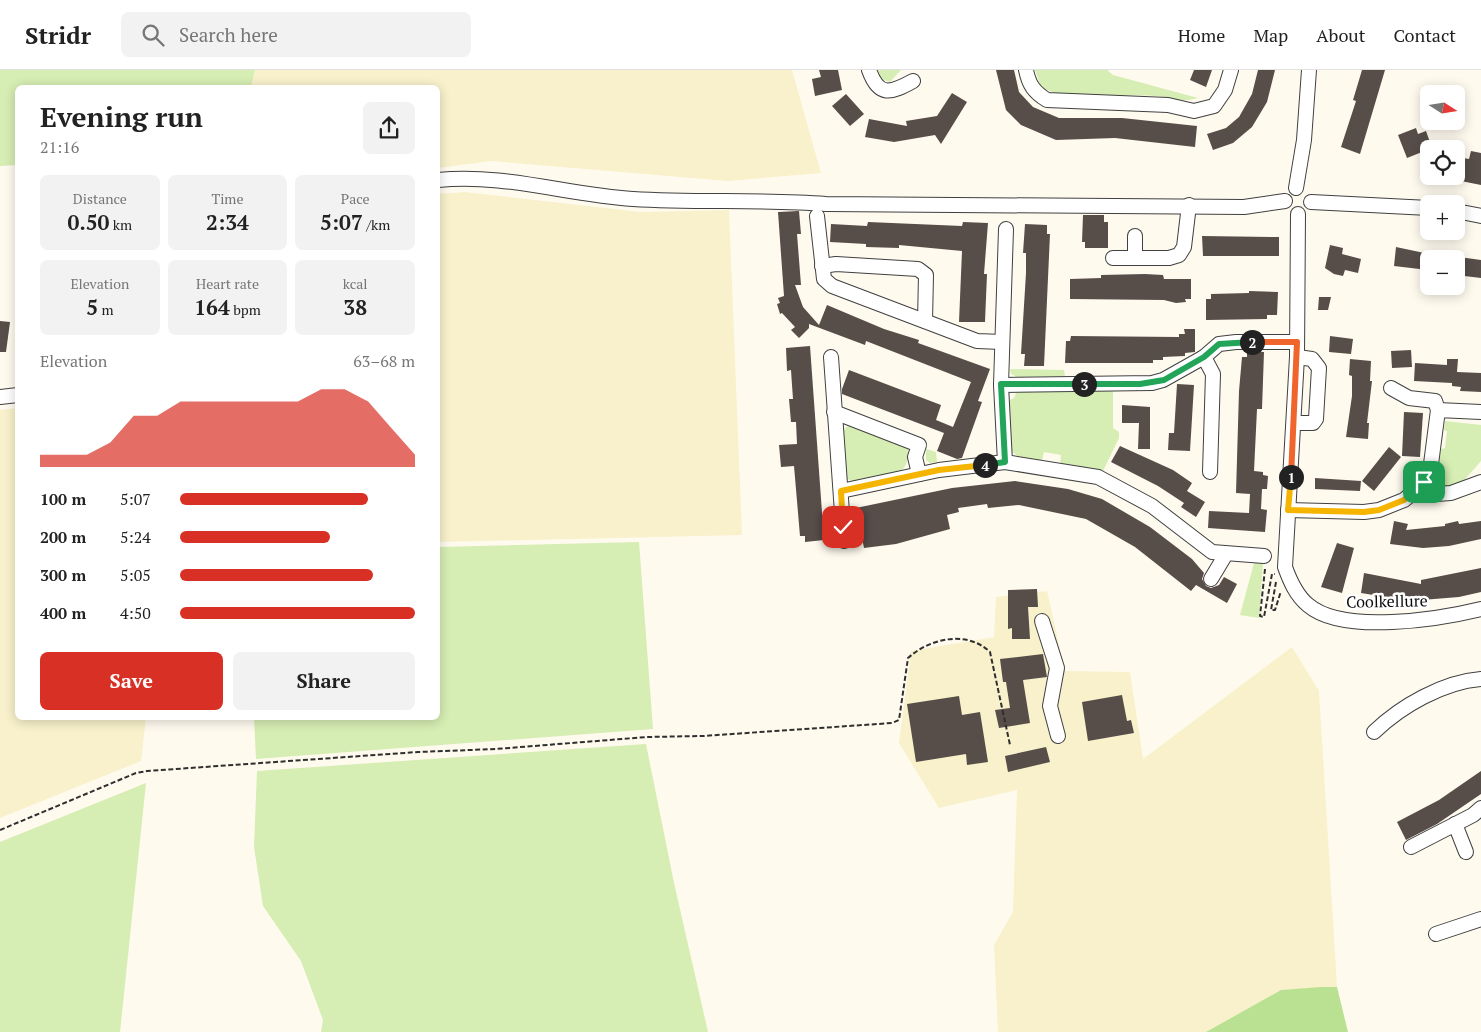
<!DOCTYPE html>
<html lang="en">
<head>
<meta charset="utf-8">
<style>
	:root { --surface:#fff; --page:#f2f2f2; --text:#222; --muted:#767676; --line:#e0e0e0; --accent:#d93025 }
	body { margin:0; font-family:"PT Serif",serif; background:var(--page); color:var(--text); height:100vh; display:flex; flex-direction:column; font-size:19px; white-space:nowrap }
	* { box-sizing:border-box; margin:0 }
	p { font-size:16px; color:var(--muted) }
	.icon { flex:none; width:28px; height:28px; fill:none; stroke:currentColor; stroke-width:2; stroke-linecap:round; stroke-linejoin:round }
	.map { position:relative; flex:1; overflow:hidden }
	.sheet { position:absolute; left:15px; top:15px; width:425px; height:635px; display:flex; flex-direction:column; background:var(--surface); border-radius:8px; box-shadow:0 2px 12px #0003 }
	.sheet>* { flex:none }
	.needle { width:32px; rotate:102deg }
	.fabs { position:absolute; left:1420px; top:15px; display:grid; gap:10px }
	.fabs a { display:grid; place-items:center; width:45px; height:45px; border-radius:8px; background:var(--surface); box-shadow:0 2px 12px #0003; font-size:25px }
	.pin { position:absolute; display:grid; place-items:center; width:42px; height:42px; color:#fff; margin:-21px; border-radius:10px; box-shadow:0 2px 8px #0006 }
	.km { position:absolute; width:25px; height:25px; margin:-12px; border-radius:50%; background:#222; color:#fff; font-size:14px; line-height:25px; text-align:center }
	.round { display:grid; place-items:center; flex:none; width:52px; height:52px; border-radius:8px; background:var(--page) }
	.head { display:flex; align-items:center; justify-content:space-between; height:85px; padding:0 25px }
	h1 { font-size:28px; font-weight:800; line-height:38px }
	.metrics { display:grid; grid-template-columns:repeat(3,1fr); gap:8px; height:85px; padding:5px 25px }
	.metrics div { display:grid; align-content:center; border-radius:8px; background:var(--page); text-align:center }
	.metrics b { font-size:21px; font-weight:800 }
	.metrics small { font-size:14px; font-weight:400 }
	.metrics p { font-size:14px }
	.chart { height:140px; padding:10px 25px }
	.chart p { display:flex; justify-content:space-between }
	.chart svg { width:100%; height:90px; margin-top:5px; fill:var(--accent); opacity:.7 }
	.cta { display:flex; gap:10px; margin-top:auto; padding:10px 25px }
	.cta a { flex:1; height:58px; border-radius:8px; background:var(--accent); color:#fff; font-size:20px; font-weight:800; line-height:58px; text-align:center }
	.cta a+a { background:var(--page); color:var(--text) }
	ul { padding:0 25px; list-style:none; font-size:16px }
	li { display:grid; grid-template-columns:80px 60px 1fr; align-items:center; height:38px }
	li i { height:12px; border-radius:6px; background:var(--accent) }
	header { display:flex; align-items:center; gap:30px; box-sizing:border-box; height:70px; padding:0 25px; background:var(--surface); border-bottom:1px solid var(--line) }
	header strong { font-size:24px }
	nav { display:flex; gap:28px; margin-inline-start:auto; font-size:18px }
	.search { width:350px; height:45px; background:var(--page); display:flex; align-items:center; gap:12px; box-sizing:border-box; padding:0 18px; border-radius:8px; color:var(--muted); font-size:19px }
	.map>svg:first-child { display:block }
	.farmland { fill:#f8f1cb }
	.green { fill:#d6edb3 }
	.forest { fill:#bae091 }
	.building { fill:#574d49 }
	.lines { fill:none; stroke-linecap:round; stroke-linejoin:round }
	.minor-casing { stroke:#404040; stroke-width:16 }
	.path { stroke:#2f2f2f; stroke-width:2; stroke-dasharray:5 2.5; stroke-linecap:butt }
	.minor { stroke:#fff; stroke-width:14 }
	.split-1-casing { stroke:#fff; stroke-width:10 }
	.split-2-casing { stroke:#fff; stroke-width:10 }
	.split-3-casing { stroke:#fff; stroke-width:10 }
	.split-4-casing { stroke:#fff; stroke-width:10 }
	.split-5-casing { stroke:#fff; stroke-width:10 }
	.split-1 { stroke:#f5b400; stroke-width:6 }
	.split-2 { stroke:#f0652b; stroke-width:6 }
	.split-3 { stroke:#22a559; stroke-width:6 }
	.split-4 { stroke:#22a559; stroke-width:6 }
	.split-5 { stroke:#f5b400; stroke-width:6 }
	.labels { text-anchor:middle; stroke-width:5; stroke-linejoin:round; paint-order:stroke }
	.street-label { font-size:16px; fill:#0d0d0d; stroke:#fff }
</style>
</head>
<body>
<header>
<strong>Stridr</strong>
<div class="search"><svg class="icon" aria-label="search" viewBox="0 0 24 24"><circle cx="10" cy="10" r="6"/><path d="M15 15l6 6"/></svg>Search here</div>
<nav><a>Home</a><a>Map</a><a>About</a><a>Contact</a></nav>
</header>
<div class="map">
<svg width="1481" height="962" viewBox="0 0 1481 962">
	<rect width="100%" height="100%" fill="#fffaee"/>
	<g class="farmland">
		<path d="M255 0H792L821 103 728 111 491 91 438 98V18L251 17Z"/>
		<path d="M465 122 641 142 729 140 742 465 438 472V124Z"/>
		<path d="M17 338 18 648H146L141 691 0 748V340Z"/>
		<path d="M1047 521 1065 601 1130 602 1143 689 1292 577 1319 621 1337 917 1281 920 1206 962H998L994 875 1013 842 1017 720 939 738 899 673 911 581 994 567 996 527Z"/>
	</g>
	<g class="green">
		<path d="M0 0H255L251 17 18 18 17 95 0 96Z"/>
		<path d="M876 0H901L890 12 881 9Z"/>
		<path d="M1035 0H1107L1113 5 1198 28C1180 33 1173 28 1156 26 1119 22 1076 35 1041 17Z"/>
		<path d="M1010 299 1064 300 1065 306 1017 307 1011 304Z"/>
		<path d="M1113 320V358L1119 362V368L1102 403 1060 395 1061 385 1044 382 1042 391 1019 387 1010 380 1007 331 1014 328 1017 321Z"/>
		<path d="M1445 351 1481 355V391L1460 415 1432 421 1441 379 1445 378 1447 361 1444 360Z"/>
		<path d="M854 355 907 377C911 388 906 397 898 404L855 412 847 409 842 364 846 357Z"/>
		<path d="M926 379 936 382 937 392 930 393 926 390Z"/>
		<path d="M639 472 653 659 256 689 254 648H438V477Z"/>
		<path d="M1254 493H1263L1259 548 1240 545Z"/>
		<path d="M646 674 674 813 708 962H321L323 950 301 891 263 836 254 777 257 701Z"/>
		<path d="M146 713 120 962H0V772Z"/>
	</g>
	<path class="forest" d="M1321 917H1337L1348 962H1206L1281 920Z"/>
	<g class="building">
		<path d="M819 0H838L842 20 815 26 812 9 821 7Z"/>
		<path d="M996 0H1014L1019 22 1033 37 1059 48H1122L1197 56 1195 77 1115 68 1056 70 1021 55 1006 40Z"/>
		<path d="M1194 0H1212L1206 17 1190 10Z"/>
		<path d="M1258 0H1275L1267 32 1252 57 1233 73 1213 80 1207 64 1226 58 1239 47 1252 24Z"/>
		<path d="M1362 0H1385L1360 84 1341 77 1356 31 1353 30Z"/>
		<path d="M952 23 967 32 941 74 935 65 894 72 865 67 869 49 907 56 906 51 937 46Z"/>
		<path d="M846 24 864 44 850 56 832 36Z"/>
		<path d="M1416 58 1418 64 1426 61 1432 78 1407 88 1398 65Z"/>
		<path d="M1471 81 1481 83V115L1456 110 1457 87 1469 89Z"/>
		<path d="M799 141 801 164H797L801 215H795L803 237 819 255 827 235 884 259 919 270 918 273 932 278 990 299 978 331 982 332 962 388 957 389 937 381 944 363 842 324V319L849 300 941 335 936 350 953 357 971 312 866 271 865 275 809 254V258L799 268 791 260 795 257 782 243 780 244 777 234 780 233 778 228 784 226 778 142Z"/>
		<path d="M1083 145H1104V152H1108V178H1085V172H1082Z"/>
		<path d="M868 152 962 156 963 152 988 153 984 204H987L985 252H959L962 181 899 175V178L866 177V174L830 172 831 154 867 156Z"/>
		<path d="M1025 154 1047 155V164H1050L1044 296H1024L1025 284H1021L1026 203V183H1023Z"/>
		<path d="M1202 166 1279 167V186H1203Z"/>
		<path d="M1330 175 1343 178 1342 184 1361 189 1358 203 1345 200 1343 206 1334 204 1325 198Z"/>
		<path d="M1396 177 1429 184 1428 200 1394 196Z"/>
		<path d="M1459 187 1481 190V208L1456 205Z"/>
		<path d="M1145 204 1163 205 1164 209H1191V229H1185L1186 232 1176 233 1164 230 1070 229V209L1101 208V205Z"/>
		<path d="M1249 221 1278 222 1277 245H1267V249L1206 250V229H1211V224L1249 223Z"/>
		<path d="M1319 227H1331L1328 240H1318Z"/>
		<path d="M0 251 10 252 6 282H0Z"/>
		<path d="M1184 259H1195V282L1185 283V286L1163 287V290H1153V293H1065L1066 271H1070L1071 266 1179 267V264H1185Z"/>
		<path d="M1330 266 1353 269 1351 284 1329 282Z"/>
		<path d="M810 276 824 470 805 472V466H800L794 396 781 397 779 375 797 374 796 352H791L789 329H793L792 315 791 300 787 301 786 278Z"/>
		<path d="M1411 280 1412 297 1392 298 1391 281Z"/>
		<path d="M1247 281 1264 282 1262 339H1257L1254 401 1263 402V405L1268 406 1267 419H1262L1261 439 1267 440 1265 462 1208 458 1209 441 1249 443 1250 424 1236 423 1239 321 1242 287H1247Z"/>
		<path d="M1350 289 1371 291 1370 311H1372L1367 353H1369L1368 369 1346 367 1352 326V306L1349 305Z"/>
		<path d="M1447 289H1458L1457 302 1481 303V322L1460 321 1461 317 1452 316V313L1414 311 1415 293 1447 295Z"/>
		<path d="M1177 314 1194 315 1190 381 1168 380 1169 363H1174Z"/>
		<path d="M1122 335 1150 337V379H1138L1139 353H1122Z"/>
		<path d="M1404 342 1423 343 1420 387 1402 386Z"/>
		<path d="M1120 376 1173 400 1192 413 1187 421 1205 432 1196 447 1181 437 1184 433 1158 416 1111 392Z"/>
		<path d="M1389 377 1401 387 1374 421 1362 411Z"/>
		<path d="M1315 408 1361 411 1360 421 1315 419Z"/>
		<path d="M1015 411 1068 419 1102 429 1150 457 1192 489 1204 503 1202 509 1206 516 1211 518 1219 515 1224 507 1237 514 1227 533 1196 515 1191 521 1135 477 1086 449 1019 435 988 438 987 434 958 438 959 442 947 445 950 459 896 474 864 478 861 463 856 464 851 439 952 418Z"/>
		<path d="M1394 451 1408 454 1406 460 1445 456V454L1458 451 1459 454 1481 451V469L1449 476 1423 478 1390 474Z"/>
		<path d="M1337 473 1354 478 1342 523 1321 517Z"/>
		<path d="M1481 498V522L1459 527 1397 532 1398 529 1361 523 1364 503 1421 514V510Z"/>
		<path d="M1037 519 1038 537H1028L1030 569H1012V558L1008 559V520Z"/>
		<path d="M1043 584 1047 607 1023 610 1030 653 999 658 995 640 1010 638 1006 612H1003L1000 589Z"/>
		<path d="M1122 625 1127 651 1131 650 1134 663 1088 671 1082 632Z"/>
		<path d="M959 626 962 645 980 642 988 692 967 695 966 684 916 692 907 634Z"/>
		<path d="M1046 677 1050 692 1008 702 1005 686Z"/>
		<path d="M1481 701V724L1437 754 1406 770 1397 752 1439 730Z"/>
	</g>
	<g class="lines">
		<defs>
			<g id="minor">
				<path d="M869 0C879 28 891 23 913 11"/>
				<path d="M1026 0C1029 15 1034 22 1047 30L1168 35 1194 41 1214 36 1225 20 1231 0"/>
				<path d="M438 110C503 103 568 125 633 129 697 133 762 129 826 134L1244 137 1285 131"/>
				<path d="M1296 118 1304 70 1309 0"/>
				<path d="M1311 132 1429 138"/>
				<path d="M1456 141 1481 146"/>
				<path d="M1298 144 1297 287 1285 497C1290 511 1296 525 1308 535 1343 565 1440 549 1481 539"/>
				<path d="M817 146 824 209 832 216 977 271 1002 272"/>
				<path d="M1006 159 1001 315 1152 313 1163 310 1204 287 1219 274 1236 272H1297"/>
				<path d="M1113 188H1169L1179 185 1184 177 1189 135"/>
				<path d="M1135 188V166"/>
				<path d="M822 196 836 194 918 199 926 205 925 251"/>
				<path d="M831 287 844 471"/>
				<path d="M1204 287 1213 304 1210 402"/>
				<path d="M1001 315 1005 392 1098 407 1152 436 1212 482 1264 486"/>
				<path d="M1391 318 1409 328 1435 331 1438 340"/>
				<path d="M0 327 18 325"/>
				<path d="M834 342 919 375 915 387 919 404"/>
				<path d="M1294 353H1313L1316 349 1319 298 1312 289 1297 287"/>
				<path d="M1422 419 1431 394 1438 340 1481 342"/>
				<path d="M841 421 939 400 1005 392"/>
				<path d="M1288 440 1364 442 1379 440 1404 430 1416 420 1422 419 1436 424 1451 423 1481 412"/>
				<path d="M1211 509 1226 484"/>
				<path d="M1042 551 1057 598 1050 636 1058 666"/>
				<path d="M1374 662C1401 636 1443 612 1481 609"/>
				<path d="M1455 754 1466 782"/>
				<path d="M1411 777 1473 745 1481 738"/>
				<path d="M1436 864 1481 849"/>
			</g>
		</defs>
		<use href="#minor" class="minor-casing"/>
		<g class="path">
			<path d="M1265 499 1260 546 1264 547 1272 504H1275"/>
			<path d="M1276 512 1271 540H1275L1281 521"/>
			<path d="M0 760 136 703 147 701 418 682 496 679 647 667 703 666 892 653 899 650 908 588C930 568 967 560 990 582L1010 675"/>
		</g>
		<use href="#minor" class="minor"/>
	</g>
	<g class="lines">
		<defs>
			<path id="split-1" d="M1291 407 1288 440 1364 442 1379 440 1404 430 1416 420 1422 419 1424 412"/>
			<path id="split-2" d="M1252 272H1297L1291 407"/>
			<path id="split-3" d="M1084 314H1140L1164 310 1204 287 1219 274 1252 272"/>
			<path id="split-4" d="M985 395 1005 392 1001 314H1084"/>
			<path id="split-5" d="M843 457 841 421 939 400 985 395"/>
		</defs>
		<use href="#split-1" class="split-1-casing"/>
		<use href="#split-2" class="split-2-casing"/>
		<use href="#split-3" class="split-3-casing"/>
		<use href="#split-4" class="split-4-casing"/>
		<use href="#split-5" class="split-5-casing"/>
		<use href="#split-1" class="split-1"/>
		<use href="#split-2" class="split-2"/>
		<use href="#split-3" class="split-3"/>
		<use href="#split-4" class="split-4"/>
		<use href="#split-5" class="split-5"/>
	</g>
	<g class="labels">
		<g class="street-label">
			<text transform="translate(1387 531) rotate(-1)" y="6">Coolkellure</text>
		</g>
	</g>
</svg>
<div class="fabs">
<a><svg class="needle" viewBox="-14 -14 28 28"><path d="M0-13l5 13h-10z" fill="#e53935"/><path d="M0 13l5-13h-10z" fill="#767676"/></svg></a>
<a><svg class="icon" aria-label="locate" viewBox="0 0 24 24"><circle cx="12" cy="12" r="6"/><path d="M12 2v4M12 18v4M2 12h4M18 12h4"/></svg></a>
<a>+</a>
<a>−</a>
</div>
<div class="pin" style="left:1424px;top:412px;background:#1e9e55"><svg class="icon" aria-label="arrive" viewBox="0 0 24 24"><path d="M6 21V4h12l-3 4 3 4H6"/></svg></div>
<div class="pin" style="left:843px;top:457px;background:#d93025"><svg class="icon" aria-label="check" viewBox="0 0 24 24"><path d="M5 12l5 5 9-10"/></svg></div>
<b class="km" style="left:1291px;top:407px">1</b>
<b class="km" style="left:1252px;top:272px">2</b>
<b class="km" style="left:1084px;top:314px">3</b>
<b class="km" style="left:985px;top:395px">4</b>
<section class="sheet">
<div class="head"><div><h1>Evening run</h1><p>21:16</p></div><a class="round"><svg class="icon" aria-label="share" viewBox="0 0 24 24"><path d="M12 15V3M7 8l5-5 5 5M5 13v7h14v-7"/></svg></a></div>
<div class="metrics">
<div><p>Distance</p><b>0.50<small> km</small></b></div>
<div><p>Time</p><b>2:34</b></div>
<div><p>Pace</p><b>5:07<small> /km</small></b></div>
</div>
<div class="metrics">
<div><p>Elevation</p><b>5<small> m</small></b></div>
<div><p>Heart rate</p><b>164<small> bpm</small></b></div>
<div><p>kcal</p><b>38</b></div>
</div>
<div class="chart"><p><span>Elevation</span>63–68 m</p>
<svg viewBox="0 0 160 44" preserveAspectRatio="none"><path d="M0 44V38L10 38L20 38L30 32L40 19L50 19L60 12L70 12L80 12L90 12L100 12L110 12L120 6L130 6L140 12L150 25L160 38V44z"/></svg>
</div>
<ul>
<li><b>100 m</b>5:07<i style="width:80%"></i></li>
<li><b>200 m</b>5:24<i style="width:64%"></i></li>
<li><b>300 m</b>5:05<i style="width:82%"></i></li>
<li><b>400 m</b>4:50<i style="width:100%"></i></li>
</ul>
<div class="cta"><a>Save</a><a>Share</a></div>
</section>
</div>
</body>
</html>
